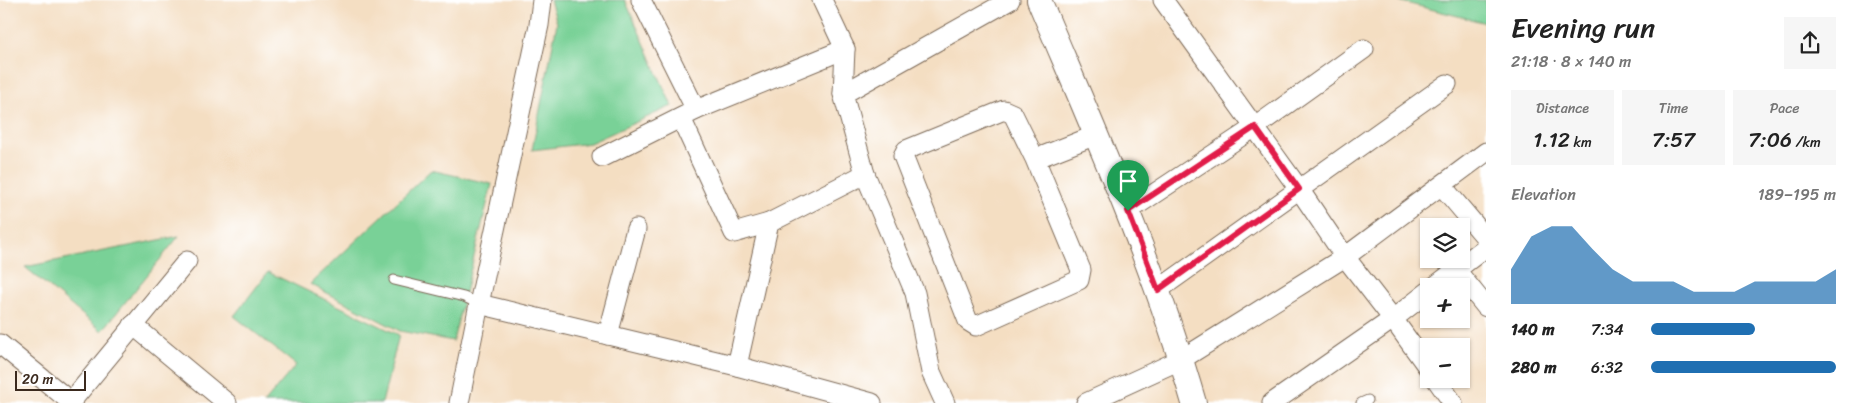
<!DOCTYPE html>
<html lang="en">
<head>
<meta charset="utf-8">
<style>
	:root { --surface:#fff; --page:#f6f6f6; --text:#222; --muted:#767676; --accent:#1f6fb2 }
	body { margin:0; font-family:Sriracha,sans-serif; background:var(--page); color:var(--text); height:100vh; display:flex; flex-direction:column; font-size:19px; white-space:nowrap }
	* { box-sizing:border-box; margin:0 }
	p { font-size:16px; color:var(--muted) }
	.icon { flex:none; width:28px; height:28px; fill:none; stroke:currentColor; stroke-width:2; stroke-linecap:round; stroke-linejoin:round }
	.map { position:relative; flex:1; overflow:hidden }
	.panel { display:flex; flex-direction:column; background:var(--surface); width:375px }
	.panel>* { flex:none }
	.controls { position:absolute; left:1420px; top:218px; display:grid; gap:10px }
	.controls a { display:grid; place-items:center; width:50px; height:50px; border-radius:0px; background:var(--surface); box-shadow:0 1px 4px #0004; font-size:25px }
	.scale { position:absolute; left:15px; bottom:12px; width:71px; box-sizing:border-box; padding-left:5px; border:2px solid #3b2a1e; border-top:0; font-size:14px; line-height:18px; white-space:nowrap; color:#3b2a1e; -webkit-text-stroke:4px #fff; paint-order:stroke }
	.pin { position:absolute; display:grid; place-items:center; width:42px; height:42px; color:#fff; margin:-51px -21px; border-radius:50% 50% 50% 0; rotate:-45deg; box-shadow:0 0 5px #0007 }
	.pin .icon { rotate:45deg }
	.round { display:grid; place-items:center; flex:none; width:52px; height:52px; border-radius:0px; background:var(--page) }
	.headline { display:flex; align-items:center; justify-content:space-between; height:85px; padding:0 25px }
	h1 { font-size:28px; font-weight:600; line-height:38px }
	.metrics { display:grid; grid-template-columns:repeat(3,1fr); gap:8px; height:85px; padding:5px 25px }
	.metrics div { display:grid; align-content:center; border-radius:0px; background:var(--page); text-align:center }
	.metrics b { font-size:21px; font-weight:600 }
	.metrics small { font-size:14px; font-weight:400 }
	.metrics p { font-size:14px }
	.chart { height:140px; padding:10px 25px }
	.chart p { display:flex; justify-content:space-between }
	.chart svg { width:100%; height:90px; margin-top:5px; fill:var(--accent); opacity:.7 }
	ul { padding:0 25px; list-style:none; font-size:16px }
	li { display:grid; grid-template-columns:80px 60px 1fr; align-items:center; height:38px }
	li i { height:12px; border-radius:6px; background:var(--accent) }
	main { display:flex; flex:1; min-height:0 }
	.map>svg:first-child { display:block }
	.green { fill:#79d197; stroke:#5a7e5a }
	.lines { fill:none; stroke-linecap:round; stroke-linejoin:round }
	.service-casing { stroke:#7c6957; stroke-width:11 }
	.minor-casing { stroke:#7c6957; stroke-width:21 }
	.tertiary-casing { stroke:#7c6957; stroke-width:26 }
	.service { stroke:#fff; stroke-width:9 }
	.minor { stroke:#fff; stroke-width:19 }
	.tertiary { stroke:#fff; stroke-width:24 }
	.route-casing { stroke:#fff; stroke-width:10 }
	.route { stroke:#e11d48; stroke-width:6 }
</style>
</head>
<body>
<main>
<div class="map">
<svg width="1486" height="403" viewBox="0 0 1486 403">
	<rect width="100%" height="100%" fill="#fff"/>
	<filter id="ink" filterUnits="userSpaceOnUse"><feTurbulence type="fractalNoise" baseFrequency=".02" numOctaves="2"/><feDisplacementMap in="SourceGraphic" scale="10" xChannelSelector="R" yChannelSelector="G"/><feConvolveMatrix kernelMatrix="1 2 1 2 8 2 1 2 1" color-interpolation-filters="sRGB"/></filter>
	<filter id="wash" filterUnits="userSpaceOnUse"><feTurbulence type="fractalNoise" baseFrequency=".0096" numOctaves="4" result="noise"/><feDisplacementMap in="SourceGraphic" scale="20" xChannelSelector="R" yChannelSelector="G"/><feGaussianBlur stdDeviation="1.12" result="paint"/><feColorMatrix in="noise" values="0 0 0 0 0 0 0 0 0 0 0 0 0 0 0 0 0 1.4 0 .05"/><feComposite in="paint" operator="in"/></filter>
	<g filter="url(#wash)">
		<rect width="100%" height="100%" fill="#f4dec2"/>
		<g class="green">
			<path d="M550 0H625L672 106 590 143 532 150 557 23Z"/>
			<path d="M1394 0H1486V23Z"/>
			<path d="M431 170 492 184 453 341 400 331 310 284Z"/>
			<path d="M179 236 102 331 25 267Z"/>
			<path d="M268 272 399 335 382 403H264L296 365 234 316Z"/>
		</g>
	</g>
	<g filter="url(#ink)">
		<g class="lines">
			<defs>
				<g id="service">
					<path d="M394 280 464 297 479 304"/>
					<path d="M1361 403 1368 400"/>
				</g>
				<g id="minor">
					<path d="M641 0 696 110"/>
					<path d="M822 0 845 49 843 94 865 174 915 293 931 372 945 403"/>
					<path d="M1163 0 1299 189 1345 257 1393 319 1429 369"/>
					<path d="M843 94 1010 0"/>
					<path d="M681 118 734 233 769 223 865 174"/>
					<path d="M602 157 696 110 845 49"/>
					<path d="M1035 159 1081 270 1079 280 976 326 968 321 903 156 906 150 1004 110 1013 114 1035 159 1096 135"/>
					<path d="M1442 186 1486 238"/>
					<path d="M1128 211 1255 127 1364 49"/>
					<path d="M1456 270 1486 307"/>
					<path d="M1435 286 1486 247"/>
					<path d="M1158 290 1447 84"/>
					<path d="M479 304 737 366 872 403"/>
					<path d="M133 325 227 403"/>
					<path d="M608 335 636 229"/>
					<path d="M0 344 71 402"/>
					<path d="M737 366 769 223"/>
					<path d="M1436 379 1453 403"/>
					<path d="M70 403 187 261"/>
					<path d="M459 403 479 304 539 25 542 0"/>
					<path d="M1086 403 1182 359 1345 257 1486 152"/>
					<path d="M1272 403 1393 319 1429 291"/>
				</g>
				<path id="tertiary" d="M1039 0C1095 133 1154 264 1194 403"/>
			</defs>
			<use href="#service" class="service-casing"/>
			<use href="#minor" class="minor-casing"/>
			<use href="#tertiary" class="tertiary-casing"/>
			<use href="#service" class="service"/>
			<use href="#minor" class="minor"/>
			<use href="#tertiary" class="tertiary"/>
		</g>
	</g>
	<g class="lines" filter="url(#ink)">
		<defs>
			<path id="route" d="M1255 127 1299 189 1158 290 1128 211Z"/>
		</defs>
		<use href="#route" class="route-casing"/>
		<use href="#route" class="route"/>
	</g>
</svg>
<div class="controls">
<a><svg class="icon" aria-label="layers" viewBox="0 0 24 24"><path d="M12 4l9 5-9 5-9-5zM3 14l9 5 9-5"/></svg></a>
<a>+</a>
<a>−</a>
</div>
<div class="scale">20 m</div>
<div class="pin" style="left:1128px;top:211px;background:#1e9e55"><svg class="icon" aria-label="arrive" viewBox="0 0 24 24"><path d="M6 21V4h12l-3 4 3 4H6"/></svg></div>
</div>
<section class="panel">
<div class="headline"><div><h1>Evening run</h1><p>21:18 · 8 × 140 m</p></div><a class="round"><svg class="icon" aria-label="share" viewBox="0 0 24 24"><path d="M12 15V3M7 8l5-5 5 5M5 13v7h14v-7"/></svg></a></div>
<div class="metrics">
<div><p>Distance</p><b>1.12<small> km</small></b></div>
<div><p>Time</p><b>7:57</b></div>
<div><p>Pace</p><b>7:06<small> /km</small></b></div>
</div>
<div class="chart"><p><span>Elevation</span>189–195 m</p>
<svg viewBox="0 0 160 44" preserveAspectRatio="none"><path d="M0 44V27L10 11L20 6L30 6L40 17L50 27L60 33L70 33L80 33L90 38L100 38L110 38L120 33L130 33L140 33L150 33L160 27V44z"/></svg>
</div>
<ul>
<li><b>140 m</b>7:34<i style="width:56%"></i></li>
<li><b>280 m</b>6:32<i style="width:100%"></i></li>
</ul>
</section>
</main>
</body>
</html>
